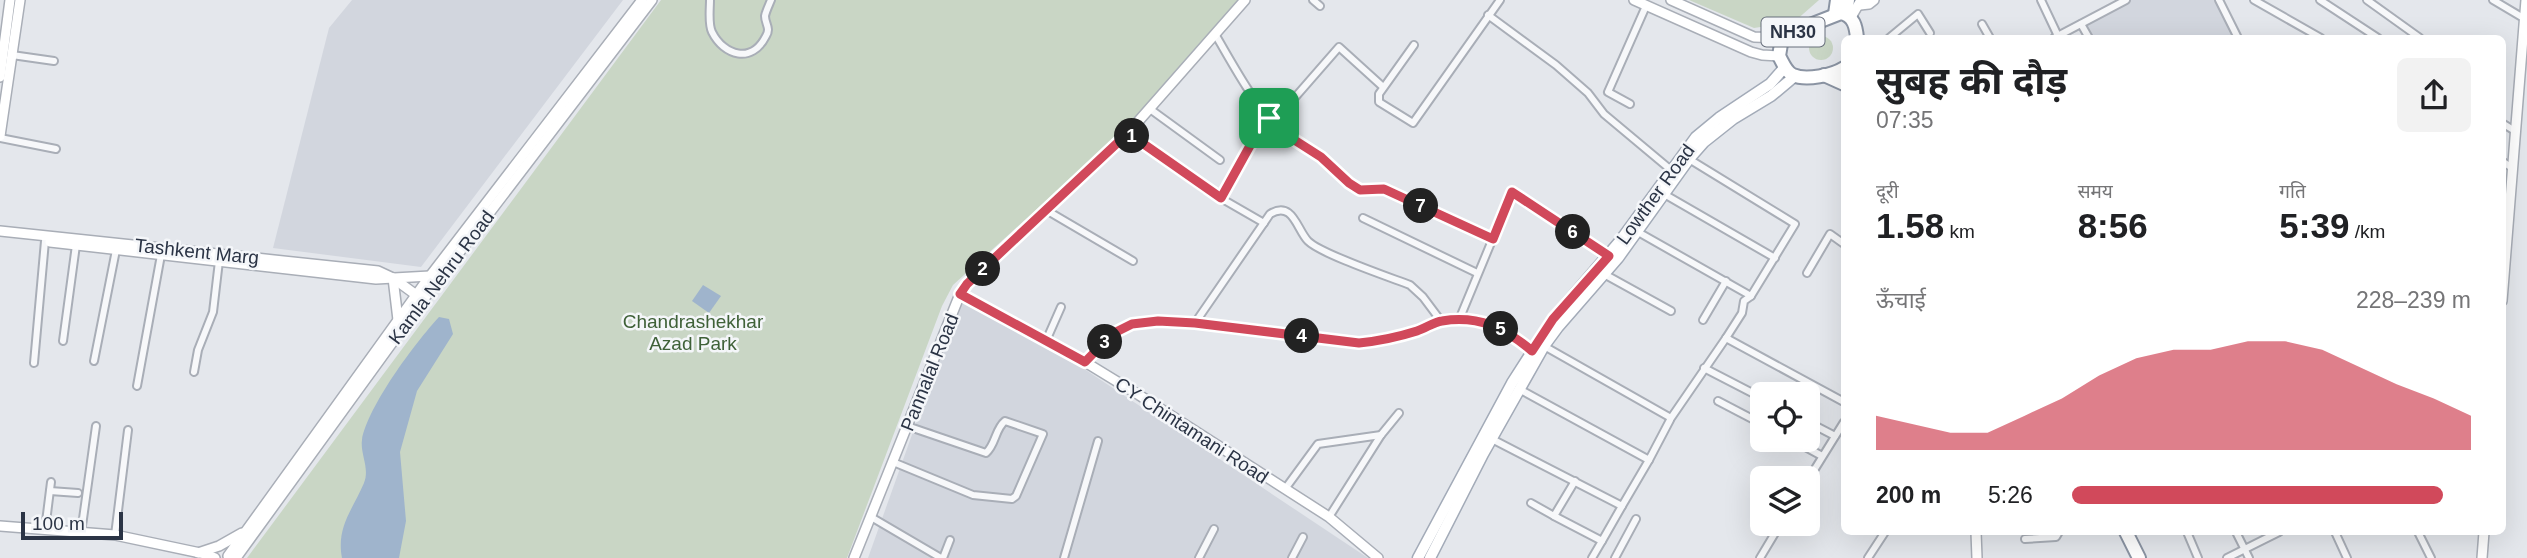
<!DOCTYPE html>
<html lang="hi">
<head>
<meta charset="utf-8">
<style>
	:root { --surface:#fff; --page:#f2f2f2; --text:#202124; --muted:#757577; --accent:#d1495b }
	body { margin:0; font-family:Helvetica,"Noto Sans Devanagari",sans-serif; background:var(--page); color:var(--text); height:100vh; display:flex; flex-direction:column; font-size:26px; white-space:nowrap }
	* { box-sizing:border-box; margin:0 }
	p { font-size:23px; color:var(--muted) }
	.icon { flex:none; width:38px; height:38px; fill:none; stroke:currentColor; stroke-width:2; stroke-linecap:round; stroke-linejoin:round }
	.map { position:relative; flex:1; overflow:hidden }
	.sheet { position:absolute; left:1841px; top:35px; width:665px; height:500px; display:flex; flex-direction:column; background:var(--surface); border-radius:10px; box-shadow:0 7px 28px #0002 }
	.sheet>* { flex:none }
	.buttons { position:absolute; left:1750px; top:382px; display:grid; gap:14px }
	.buttons a { display:grid; place-items:center; width:70px; height:70px; border-radius:10px; background:var(--surface); box-shadow:0 7px 28px #0002; font-size:35px }
	.scale { position:absolute; left:21px; bottom:18px; width:102px; box-sizing:border-box; padding-left:7px; border:4px solid #2b3445; border-top:0; font-size:19px; line-height:24px; white-space:nowrap; color:#2b3445; -webkit-text-stroke:5px #f4f6f9; paint-order:stroke }
	.pin { position:absolute; display:grid; place-items:center; width:60px; height:60px; color:#fff; margin:-30px; border-radius:14px; box-shadow:0 4px 10px #0006 }
	.km { position:absolute; width:35px; height:35px; margin:-18px; border-radius:50%; background:#222; color:#fff; font-size:19px; line-height:35px; text-align:center }
	.round { display:grid; place-items:center; flex:none; width:74px; height:74px; border-radius:10px; background:var(--page) }
	.summary { display:flex; align-items:center; justify-content:space-between; height:119px; padding:0 35px }
	h1 { font-size:38px; font-weight:700; line-height:52px }
	.stats { display:grid; grid-template-columns:repeat(3,1fr); gap:10px; height:119px; padding:7px 35px }
	.stats div { display:grid; align-content:center }
	.stats b { font-size:35px; font-weight:700 }
	.stats small { font-size:19px; font-weight:400 }
	.stats p { font-size:19px }
	.chart { height:196px; padding:14px 35px }
	.chart p { display:flex; justify-content:space-between }
	.chart svg { width:100%; height:126px; margin-top:7px; fill:var(--accent); opacity:.7 }
	ul { padding:0 35px; list-style:none; font-size:23px }
	li { display:grid; grid-template-columns:112px 84px 1fr; align-items:center; height:52px }
	li i { height:18px; border-radius:9px; background:var(--accent) }
	.map>svg:first-child { display:block }
	.built { fill:#d2d6de }
	.green { fill:#c9d6c5 }
	.water { fill:#9fb4cc }
	.lines { fill:none; stroke-linecap:round; stroke-linejoin:round }
	.street-casing { stroke:#a9aeb7; stroke-width:10 }
	.secondary-casing { stroke:#a9aeb7; stroke-width:12 }
	.primary-casing { stroke:#a3abb8; stroke-width:13 }
	.highway-casing { stroke:#8b94a3; stroke-width:16 }
	.street { stroke:#f7f8fa; stroke-width:6 }
	.secondary { stroke:#fff; stroke-width:9 }
	.primary { stroke:#fff; stroke-width:10 }
	.highway { stroke:#fff; stroke-width:12 }
	.route-casing { stroke:#fff; stroke-width:14 }
	.route { stroke:#d1495b; stroke-width:9 }
	.labels { text-anchor:middle; stroke-width:5; stroke-linejoin:round; paint-order:stroke }
	.shield { fill:#f4f6f9; stroke:#676e7b; stroke-width:2 }
	.shield-label { font-size:18px; font-weight:bold; fill:#2b3445 }
	.street-label { font-size:19px; fill:#2b3445; stroke:#f4f6f9 }
	.park-label { font-size:19px; fill:#3f6138; stroke:#f4f6f9 }
</style>
</head>
<body>
<div class="map">
<svg width="2527" height="558" viewBox="0 0 2527 558">
	<rect width="100%" height="100%" fill="#e4e7ec"/>
	<g class="built">
		<path d="M352 0H623L421 267 273 248 329 28Z"/>
		<path d="M2126 0H2219L2238 38H2089L2081 24Z"/>
		<path d="M964 289 1368 558H868Z"/>
	</g>
	<g class="green">
		<path d="M661 0H1238L1141 115 953 285 942 306 847 558H247Z"/>
		<path d="M1689 0H1819L1794 22 1754 28Z"/>
		<circle cx="1821" cy="48" r="12"/>
	</g>
	<g class="water">
		<path d="M703 285 721 296 709 313 692 301Z"/>
		<path d="M439 317 449 319 453 334 417 391 400 452 406 521 399 558H342C336 527 353 509 364 483 370 468 360 454 362 440 368 406 415 343 439 317Z"/>
	</g>
	<g class="lines">
		<defs>
			<g id="street">
				<path d="M710 0C710 9 708 24 712 32 724 56 752 64 766 36 771 28 765 24 765 16 766 11 769 5 771 0"/>
				<path d="M1313 0 1320 6"/>
				<path d="M2041 0 2058 36"/>
				<path d="M2219 0 2238 38"/>
				<path d="M2254 0 2321 38"/>
				<path d="M2320 0 2378 38"/>
				<path d="M2367 0 2420 38"/>
				<path d="M2493 0 2525 19"/>
				<path d="M1488 15 1556 65 1588 93 1604 114 1671 170"/>
				<path d="M1982 24 1990 38"/>
				<path d="M2081 24 2089 38"/>
				<path d="M1215 34C1235 68 1254 105 1283 133 1294 143 1308 148 1320 157 1344 174 1350 196 1384 189L1493 239"/>
				<path d="M1889 38 1918 14 1930 33"/>
				<path d="M2054 38 2126 0"/>
				<path d="M1414 45 1379 94V102L1413 123 1500 0"/>
				<path d="M12 55 54 61"/>
				<path d="M1630 104 1608 92 1646 6"/>
				<path d="M1150 109 1220 160"/>
				<path d="M2502 123 2515 131"/>
				<path d="M1128 133 1205 189 1264 223"/>
				<path d="M0 138 56 149"/>
				<path d="M2502 161 2512 168"/>
				<path d="M1664 194 1775 258"/>
				<path d="M1221 198 1262 124 1291 102 1339 47 1382 86"/>
				<path d="M1046 210 1133 261"/>
				<path d="M1363 218 1477 273"/>
				<path d="M1638 232 1751 296"/>
				<path d="M1807 273 1830 234 1844 244"/>
				<path d="M1604 274 1671 311"/>
				<path d="M1459 320 1512 192 1609 256"/>
				<path d="M1703 320 1726 281"/>
				<path d="M1195 323 1270 214C1293 200 1297 230 1308 241 1321 254 1389 277 1410 285L1423 297 1441 321"/>
				<path d="M1726 338 1844 402"/>
				<path d="M63 341 76 245"/>
				<path d="M1046 341 1061 307"/>
				<path d="M1544 346 1671 418 1726 338 1742 313 1744 301 1751 296 1795 224 1689 159"/>
				<path d="M94 361 116 250"/>
				<path d="M1085 362 1112 334 1132 324 1158 321 1195 323 1359 343C1379 341 1398 337 1417 331 1426 328 1434 322 1442 321 1479 315 1505 328 1532 351"/>
				<path d="M34 363 45 241"/>
				<path d="M1704 368 1762 398"/>
				<path d="M194 372 198 350 213 312 219 261"/>
				<path d="M137 386 161 255"/>
				<path d="M1519 389 1649 460 1670 420"/>
				<path d="M1718 401 1762 424"/>
				<path d="M1808 422 1835 436"/>
				<path d="M1488 437 1622 506 1649 460"/>
				<path d="M1791 439 1822 456"/>
				<path d="M893 462 973 495 1012 499 1016 496 1043 434 1005 421C995 429 996 444 986 453L907 426"/>
				<path d="M1808 480 1844 422"/>
				<path d="M1575 481 1554 516 1602 541 1622 506"/>
				<path d="M1285 489 1318 444 1381 435"/>
				<path d="M50 491 78 493"/>
				<path d="M1531 503 1554 516"/>
				<path d="M871 517 941 558"/>
				<path d="M1329 517 1381 435 1399 413"/>
				<path d="M45 530 51 482"/>
				<path d="M2187 532 2198 558"/>
				<path d="M2236 532 2249 558"/>
				<path d="M2335 532 2347 558"/>
				<path d="M2418 532 2431 558"/>
				<path d="M81 533 96 426"/>
				<path d="M115 535 128 430"/>
				<path d="M2025 539 2056 537 2059 532"/>
				<path d="M943 558 950 540"/>
				<path d="M1064 558 1098 441"/>
				<path d="M1199 558 1214 529"/>
				<path d="M1292 558 1303 537"/>
				<path d="M1592 558 1602 541"/>
				<path d="M1615 558 1636 519"/>
				<path d="M1760 558 1781 523"/>
				<path d="M1868 558 1885 532"/>
				<path d="M2227 558 2279 532"/>
			</g>
			<g id="secondary">
				<path d="M1634 0 1751 52 1762 55 1779 56"/>
				<path d="M1671 0 1754 37 1782 38"/>
				<path d="M1860 5 1869 4 1874 0"/>
				<path d="M1850 19 1861 0"/>
				<path d="M0 77 10 0"/>
				<path d="M0 136 20 0"/>
				<path d="M0 231 378 271 393 278 419 297"/>
				<path d="M50 242 376 279 430 276"/>
				<path d="M393 278 398 320"/>
				<path d="M960 294 1085 362 1139 395 1329 517 1378 558"/>
				<path d="M2502 301 2526 0"/>
				<path d="M0 526 115 535 205 554 215 558"/>
				<path d="M1976 532 1977 558"/>
				<path d="M198 553 219 546 242 533"/>
				<path d="M228 556 427 280 642 0"/>
				<path d="M236 558 426 296 652 0"/>
				<path d="M854 558 960 294 967 284 1128 133 1245 0"/>
				<path d="M2482 558 2484 532"/>
			</g>
			<g id="primary">
				<path d="M1418 558 1512 383 1553 319 1620 241 1696 137 1719 118 1770 84 1785 67"/>
				<path d="M1430 558 1483 454 1544 346 1558 327 1618 258 1689 159 1704 142 1733 119 1771 96 1795 76"/>
			</g>
			<g id="highway">
				<path d="M1835 14 1837 0"/>
				<path d="M1846 14 1848 0"/>
				<path d="M1844 68C1833 75 1806 81 1793 75 1786 72 1783 63 1779 56L1782 38 1787 34 1841 13C1854 16 1856 27 1857 38"/>
				<path d="M1824 75 1844 84"/>
				<path d="M2126 532 2139 558"/>
			</g>
		</defs>
		<use href="#street" class="street-casing"/>
		<use href="#secondary" class="secondary-casing"/>
		<use href="#primary" class="primary-casing"/>
		<use href="#highway" class="highway-casing"/>
		<use href="#street" class="street"/>
		<use href="#secondary" class="secondary"/>
		<use href="#primary" class="primary"/>
		<use href="#highway" class="highway"/>
	</g>
	<g class="lines">
		<defs>
			<path id="route" d="M1269 118 1285 134 1321 157 1349 183 1360 190 1384 189 1493 239 1512 192 1609 256 1553 319 1532 351C1505 328 1479 315 1442 321 1434 322 1426 328 1417 331 1398 337 1379 341 1359 343L1195 323 1158 321 1132 324 1112 334 1085 362 960 294 967 284 1128 133 1221 198 1262 124Z"/>
		</defs>
		<use href="#route" class="route-casing"/>
		<use href="#route" class="route"/>
	</g>
	<g class="labels">
		<rect class="shield" x="1761.5" y="17.5" width="63" height="29" rx="5"/>
		<g class="shield-label">
			<text x="1793" y="38">NH30</text>
		</g>
		<g class="street-label">
			<text transform="translate(1655 194) rotate(-54)" y="7">Lowther Road</text>
			<text transform="translate(197 251) rotate(6)" y="7">Tashkent Marg</text>
			<text transform="translate(441 277) rotate(-53)" y="7">Kamla Nehru Road</text>
			<text transform="translate(929 372) rotate(-68)" y="7">Pannalal Road</text>
			<text transform="translate(1192 430) rotate(33)" y="7">CY Chintamani Road</text>
		</g>
		<g class="park-label">
			<text x="693" y="328">Chandrashekhar<tspan x="693" dy="22">Azad Park</tspan></text>
		</g>
	</g>
</svg>
<div class="buttons">
<a><svg class="icon" aria-label="locate" viewBox="0 0 24 24"><circle cx="12" cy="12" r="6"/><path d="M12 2v4M12 18v4M2 12h4M18 12h4"/></svg></a>
<a><svg class="icon" aria-label="layers" viewBox="0 0 24 24"><path d="M12 4l9 5-9 5-9-5zM3 14l9 5 9-5"/></svg></a>
</div>
<div class="scale">100 m</div>
<div class="pin" style="left:1269px;top:118px;background:#1e9e55"><svg class="icon" aria-label="arrive" viewBox="0 0 24 24"><path d="M6 21V4h12l-3 4 3 4H6"/></svg></div>
<b class="km" style="left:1132px;top:136px">1</b>
<b class="km" style="left:983px;top:269px">2</b>
<b class="km" style="left:1105px;top:342px">3</b>
<b class="km" style="left:1302px;top:336px">4</b>
<b class="km" style="left:1501px;top:329px">5</b>
<b class="km" style="left:1573px;top:232px">6</b>
<b class="km" style="left:1421px;top:206px">7</b>
<section class="sheet">
<div class="summary"><div><h1>सुबह की दौड़</h1><p>07:35</p></div><a class="round"><svg class="icon" aria-label="share" viewBox="0 0 24 24"><path d="M12 15V3M7 8l5-5 5 5M5 13v7h14v-7"/></svg></a></div>
<div class="stats">
<div><p>दूरी</p><b>1.58<small> km</small></b></div>
<div><p>समय</p><b>8:56</b></div>
<div><p>गति</p><b>5:39<small> /km</small></b></div>
</div>
<div class="chart"><p><span>ऊँचाई</span>228–239 m</p>
<svg viewBox="0 0 160 44" preserveAspectRatio="none"><path d="M0 44V32L10 35L20 38L30 38L40 32L50 26L60 18L70 12L80 9L90 9L100 6L110 6L120 9L130 15L140 21L150 26L160 32V44z"/></svg>
</div>
<ul>
<li><b>200 m</b>5:26<i style="width:93%"></i></li>
</ul>
</section>
</div>
</body>
</html>
